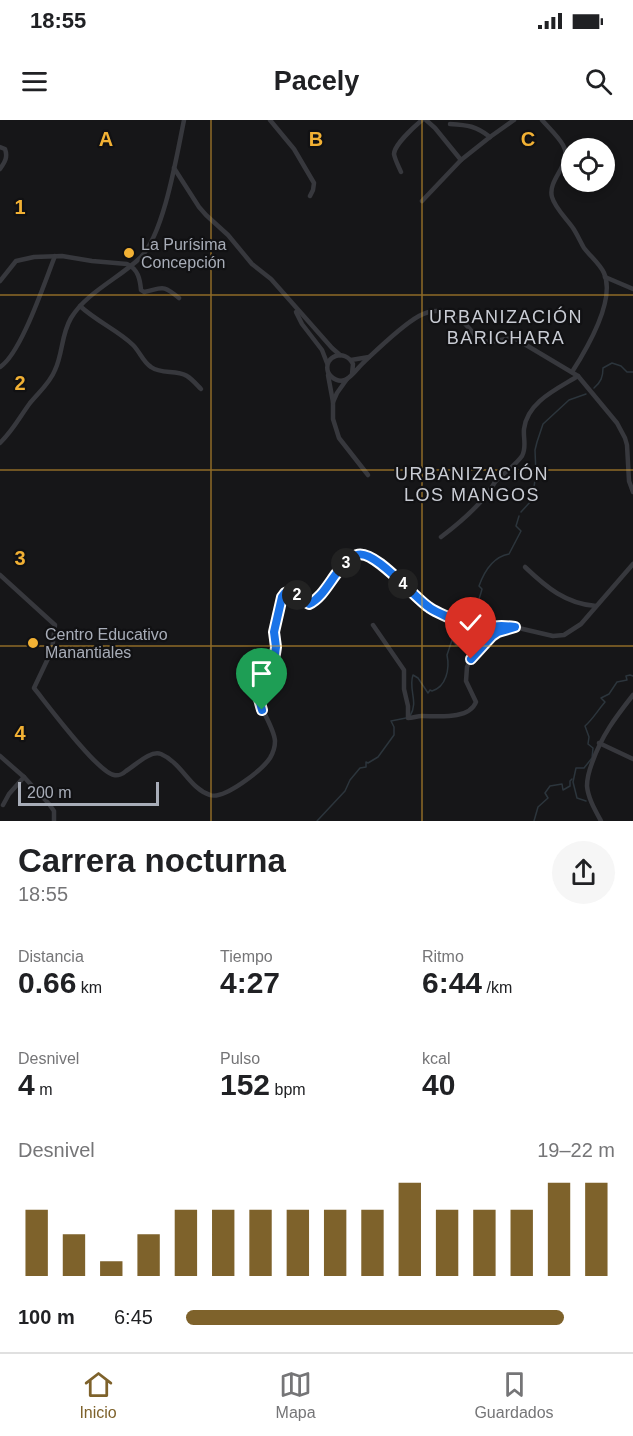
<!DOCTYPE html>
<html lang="es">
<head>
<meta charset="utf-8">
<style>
	:root { --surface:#fff; --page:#f6f6f6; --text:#202124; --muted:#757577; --line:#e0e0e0; --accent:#7e622b }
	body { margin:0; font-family:Helvetica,sans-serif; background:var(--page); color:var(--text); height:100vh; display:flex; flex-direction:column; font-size:22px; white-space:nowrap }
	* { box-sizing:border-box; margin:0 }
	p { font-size:20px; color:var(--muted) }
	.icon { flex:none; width:33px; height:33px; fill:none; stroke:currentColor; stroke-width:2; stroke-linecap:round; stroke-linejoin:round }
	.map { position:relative; height:701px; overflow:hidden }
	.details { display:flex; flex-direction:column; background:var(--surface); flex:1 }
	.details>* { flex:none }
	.buttons { position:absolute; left:561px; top:18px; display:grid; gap:12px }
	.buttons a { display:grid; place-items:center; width:54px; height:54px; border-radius:50%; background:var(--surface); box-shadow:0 3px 9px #0003; font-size:30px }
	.scale { position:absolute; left:18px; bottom:15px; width:141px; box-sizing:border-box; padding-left:6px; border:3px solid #a8adb8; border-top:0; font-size:16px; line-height:21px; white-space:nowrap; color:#a8adb8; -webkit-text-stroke:4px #111113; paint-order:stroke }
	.pin { position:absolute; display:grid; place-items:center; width:51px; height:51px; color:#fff; margin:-62px -26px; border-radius:50% 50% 50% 0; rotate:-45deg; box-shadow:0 0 6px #0007 }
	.pin .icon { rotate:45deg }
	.km { position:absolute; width:30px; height:30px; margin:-15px; border-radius:50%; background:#222; color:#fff; font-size:16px; line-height:30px; text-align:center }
	.round { display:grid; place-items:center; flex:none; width:63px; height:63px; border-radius:32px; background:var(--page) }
	.summary { display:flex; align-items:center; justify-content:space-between; height:102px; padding:0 18px }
	h1 { font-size:33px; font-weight:800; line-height:45px }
	.figures { display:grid; grid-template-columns:repeat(3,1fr); gap:9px; height:102px; padding:6px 18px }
	.figures div { display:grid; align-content:center }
	.figures b { font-size:30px; font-weight:800 }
	.figures small { font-size:16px; font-weight:400 }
	.figures p { font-size:16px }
	.chart { height:168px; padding:12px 18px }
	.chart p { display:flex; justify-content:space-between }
	.chart svg { width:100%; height:108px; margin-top:6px; stroke:var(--accent); stroke-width:6 }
	ul { padding:0 18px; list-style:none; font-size:20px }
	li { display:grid; grid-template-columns:96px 72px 1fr; align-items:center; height:45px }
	li i { height:15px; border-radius:8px; background:var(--accent) }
	.status { display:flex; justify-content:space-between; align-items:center; height:42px; padding:0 30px; background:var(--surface); direction:ltr }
	.status svg { height:16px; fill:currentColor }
	header { display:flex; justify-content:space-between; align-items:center; height:78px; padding:0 18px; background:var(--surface); font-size:27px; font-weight:800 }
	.tabs { display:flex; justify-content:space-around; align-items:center; height:84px; border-top:2px solid var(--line); background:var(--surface); font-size:16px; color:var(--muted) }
	.tabs a { display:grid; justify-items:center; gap:3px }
	.tabs .active { color:var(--accent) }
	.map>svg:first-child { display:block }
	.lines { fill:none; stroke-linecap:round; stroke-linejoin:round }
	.stream { stroke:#2c353c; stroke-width:1.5 }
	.minor { stroke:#37383d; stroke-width:4.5 }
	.route-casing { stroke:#fff; stroke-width:12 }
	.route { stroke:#1a73e8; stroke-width:8 }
	.grid { fill:none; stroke:#f2b134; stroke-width:1.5; stroke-opacity:0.55 }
	.poi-dot { fill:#f2b134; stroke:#111113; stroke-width:2 }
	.labels { text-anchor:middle; stroke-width:4.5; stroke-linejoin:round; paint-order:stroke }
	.poi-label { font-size:16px; fill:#a8adb8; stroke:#111113; text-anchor:start }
	.neighbourhood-label { font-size:18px; letter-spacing:1.5px; fill:#c9ccd4; stroke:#111113 }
	.grid-label { font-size:20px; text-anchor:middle; font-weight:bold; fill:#f2b134; stroke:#111113; stroke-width:4.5; stroke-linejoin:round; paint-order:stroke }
</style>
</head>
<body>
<div class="status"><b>18:55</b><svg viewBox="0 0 49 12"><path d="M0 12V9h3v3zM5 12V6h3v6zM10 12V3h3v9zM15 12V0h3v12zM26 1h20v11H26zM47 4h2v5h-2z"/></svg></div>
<header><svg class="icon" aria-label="menu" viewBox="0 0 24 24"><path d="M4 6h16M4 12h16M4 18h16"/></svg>Pacely<svg class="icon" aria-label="search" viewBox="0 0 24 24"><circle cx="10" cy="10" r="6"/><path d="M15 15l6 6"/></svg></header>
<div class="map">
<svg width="633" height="701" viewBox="0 0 633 701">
	<rect width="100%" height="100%" fill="#161618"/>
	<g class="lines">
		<g class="stream">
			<path d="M594 268C601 262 603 257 603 248L612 243 621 246 627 252H633"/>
			<path d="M521 392 531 381V377L534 375 533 372 536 355 535 330 537 322 543 304 569 280 586 274"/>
			<path d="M469 509H474L478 501C474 489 479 481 482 469L479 466C484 452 492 437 509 434L521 411 516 406 519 396"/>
			<path d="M410 596C419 582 408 569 413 555L418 558 428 573 430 570 432 571C446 567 450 549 447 535L452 520 456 525H465L462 517"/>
			<path d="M586 681 577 678 573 662 576 648H584L592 638 593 628 588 624 589 617 585 606C593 599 598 590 605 582L601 578 609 574 617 562 627 560 626 556 630 555 633 556"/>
			<path d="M317 701 345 671 350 660 360 648 366 647V642L368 643 378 637 394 615V607L391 601 406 598"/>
			<path d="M534 701 538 687 548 678 545 673 550 666 562 664 563 670 570 666V661L572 659"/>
		</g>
		<g class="minor">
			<path d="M270 0 294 29 314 63 313 70 310 76"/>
			<path d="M426 0 435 8 461 40"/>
			<path d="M542 0C549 8 558 16 563 25 574 43 547 59 552 77 555 88 566 98 573 108 577 114 580 121 584 128 590 136 600 144 604 153 616 180 586 230 572 252"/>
			<path d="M450 4C468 5 476 6 490 17"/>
			<path d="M0 27 5 29C8 37 5 42 0 49"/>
			<path d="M174 48 199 87 206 95 228 115 252 144 271 159 332 228 340 235"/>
			<path d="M401 52C399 47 395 40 394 34 394 25 415 6 422 0"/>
			<path d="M422 81 461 40 490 17 514 0"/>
			<path d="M605 157 633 169"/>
			<path d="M0 161 16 141 34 137 62 136 92 141 127 144C138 149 140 159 141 170L144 172C163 168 162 164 179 178"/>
			<path d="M80 186C96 201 119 211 133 225 140 232 143 242 151 247 162 255 176 249 187 256 192 259 197 265 201 269"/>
			<path d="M296 192 302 204 322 230 327 243"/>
			<path d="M351 240 369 237"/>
			<path d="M0 247C21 234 45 161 55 136"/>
			<path d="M352 254 353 244C345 228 323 236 328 252 331 259 340 263 347 259 353 255 358 248 363 243 379 228 401 206 419 196 437 186 456 192 468 207 473 212 477 220 485 221 496 224 505 216 516 219L578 256 617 303 625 318 627 325 629 361 633 372"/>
			<path d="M328 255 333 282V299L339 318 368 355"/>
			<path d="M333 282 337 273 347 259"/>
			<path d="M0 323C14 309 19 298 30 283 39 272 50 263 55 250 63 233 61 215 71 198 87 172 118 159 140 138 164 115 177 34 184 0"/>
			<path d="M441 417C457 405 472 392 485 377 489 372 492 367 495 362 503 353 515 346 522 336 527 327 523 318 524 309 527 282 557 269 578 256"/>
			<path d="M525 447C546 467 566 484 596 486"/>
			<path d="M0 455 55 505 52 530 34 568C47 584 97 652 114 655 118 656 123 654 126 651 136 645 150 630 161 634 182 643 190 669 210 675 224 680 262 650 270 638 273 633 275 628 275 621 274 604 252 579 254 561 256 549 272 543 275 531 277 525 275 520 275 513 274 502 280 489 282 477L285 473 290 471C297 473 301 480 309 484L315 481 338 451 349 441 356 435 361 434 374 439 386 448 430 488 461 504 470 511H478L495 507 510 506 553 516 564 515 581 504 633 444"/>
			<path d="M373 505 404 550V569L408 586V598C413 598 417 596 422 596 438 596 469 600 476 582L466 561 467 547 471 539 492 516 510 508"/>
			<path d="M599 623 633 639"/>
			<path d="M0 636 24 657 49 684 54 691V701"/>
			<path d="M3 685 9 674 24 657"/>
			<path d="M601 701C595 690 588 678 587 666 587 658 589 651 592 643 602 615 615 598 633 575"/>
		</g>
	</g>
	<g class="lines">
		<defs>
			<path id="route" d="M262 590 254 561 259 552 275 534 276 527 274 512 282 477 285 473 290 471C297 473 301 480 309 484 328 475 335 445 357 435 374 428 415 479 430 488 439 494 450 497 459 503 464 506 468 512 475 512 479 512 483 509 488 508 497 505 506 506 515 507L498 512 492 516 471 539"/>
		</defs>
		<use href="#route" class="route-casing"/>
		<use href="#route" class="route"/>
	</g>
	<path class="grid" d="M211 0V701M422 0V701M0 175H633M0 350H633M0 526H633"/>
	<g class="poi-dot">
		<circle cx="129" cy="133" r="6"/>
		<circle cx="33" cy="523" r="6"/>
	</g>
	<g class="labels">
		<g class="poi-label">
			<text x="141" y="130">La Purísima<tspan x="141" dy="18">Concepción</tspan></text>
			<text x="45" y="520">Centro Educativo<tspan x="45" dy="18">Manantiales</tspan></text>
		</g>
		<g class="neighbourhood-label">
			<text x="506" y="203">URBANIZACIÓN<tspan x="506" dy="21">BARICHARA</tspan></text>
			<text x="472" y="360">URBANIZACIÓN<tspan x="472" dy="21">LOS MANGOS</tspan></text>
		</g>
	</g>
	<g class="grid-label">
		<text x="106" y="26">A</text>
		<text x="316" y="26">B</text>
		<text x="528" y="26">C</text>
		<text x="20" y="94">1</text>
		<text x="20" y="270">2</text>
		<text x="20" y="445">3</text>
		<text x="20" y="620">4</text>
	</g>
</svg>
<div class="buttons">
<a><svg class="icon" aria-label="locate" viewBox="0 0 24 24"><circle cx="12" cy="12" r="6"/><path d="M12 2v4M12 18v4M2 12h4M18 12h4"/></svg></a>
</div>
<div class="scale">200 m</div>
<div class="pin" style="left:262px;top:590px;background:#1e9e55"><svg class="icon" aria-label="arrive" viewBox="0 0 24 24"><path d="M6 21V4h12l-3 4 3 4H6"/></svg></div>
<div class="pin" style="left:471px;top:539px;background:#d93025"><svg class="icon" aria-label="check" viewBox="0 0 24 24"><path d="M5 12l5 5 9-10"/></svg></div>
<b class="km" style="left:297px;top:475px">2</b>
<b class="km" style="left:346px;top:443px">3</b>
<b class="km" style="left:403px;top:464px">4</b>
</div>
<section class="details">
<div class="summary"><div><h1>Carrera nocturna</h1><p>18:55</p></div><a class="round"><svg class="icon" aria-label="share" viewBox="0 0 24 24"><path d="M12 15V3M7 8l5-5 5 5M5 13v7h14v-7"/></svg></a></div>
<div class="figures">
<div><p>Distancia</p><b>0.66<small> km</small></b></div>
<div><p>Tiempo</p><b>4:27</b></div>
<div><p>Ritmo</p><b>6:44<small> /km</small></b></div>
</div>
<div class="figures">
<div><p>Desnivel</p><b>4<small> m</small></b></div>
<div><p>Pulso</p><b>152<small> bpm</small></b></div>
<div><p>kcal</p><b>40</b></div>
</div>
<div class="chart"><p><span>Desnivel</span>19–22 m</p>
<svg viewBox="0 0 160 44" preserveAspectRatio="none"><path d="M5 44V17M15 44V27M25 44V38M35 44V27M45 44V17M55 44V17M65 44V17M75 44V17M85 44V17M95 44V17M105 44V6M115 44V17M125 44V17M135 44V17M145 44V6M155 44V6"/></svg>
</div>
<ul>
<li><b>100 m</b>6:45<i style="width:88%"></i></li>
</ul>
</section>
<nav class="tabs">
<a class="active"><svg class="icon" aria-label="home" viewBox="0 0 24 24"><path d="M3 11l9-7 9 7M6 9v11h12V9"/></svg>Inicio</a>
<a><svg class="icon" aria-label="map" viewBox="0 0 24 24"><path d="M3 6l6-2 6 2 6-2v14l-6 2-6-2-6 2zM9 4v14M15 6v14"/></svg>Mapa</a>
<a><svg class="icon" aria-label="saved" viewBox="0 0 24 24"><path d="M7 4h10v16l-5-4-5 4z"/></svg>Guardados</a>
</nav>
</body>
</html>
